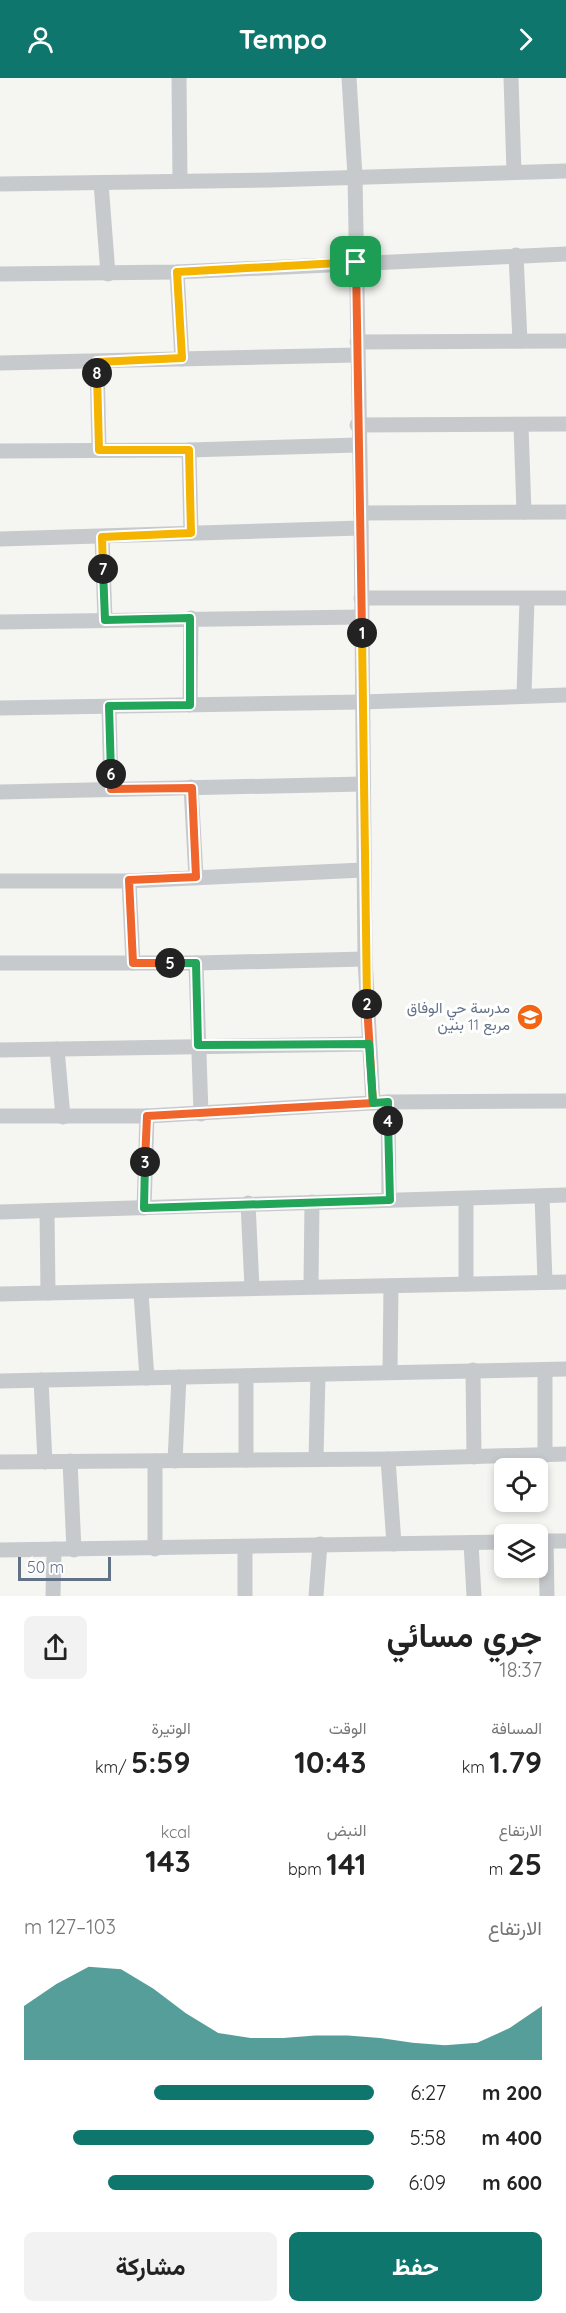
<!DOCTYPE html>
<html lang="ar">
<head>
<meta charset="utf-8">
<style>
	:root { --surface:#fff; --page:#f2f2f2; --text:#222; --muted:#767676; --accent:#0f766e }
	body { margin:0; font-family:Quicksand,Vazirmatn,sans-serif; background:var(--page); color:var(--text); direction:rtl; height:100vh; display:flex; flex-direction:column; font-size:22px; white-space:nowrap }
	* { box-sizing:border-box; margin:0 }
	p { font-size:20px; color:var(--muted) }
	.icon { flex:none; width:33px; height:33px; fill:none; stroke:currentColor; stroke-width:2; stroke-linecap:round; stroke-linejoin:round }
	.map { position:relative; height:1518px; overflow:hidden; direction:ltr }
	.side { display:flex; flex-direction:column; background:var(--surface); flex:1 }
	.side>* { flex:none }
	.buttons { position:absolute; left:494px; top:1380px; display:grid; gap:12px }
	.buttons a { display:grid; place-items:center; width:54px; height:54px; border-radius:9px; background:var(--surface); box-shadow:0 3px 9px #0003; font-size:30px }
	.scale { position:absolute; left:18px; bottom:15px; width:93px; box-sizing:border-box; padding-left:6px; border:3px solid #617186; border-top:0; font-size:16px; line-height:21px; white-space:nowrap; color:#617186; -webkit-text-stroke:4px #fff; paint-order:stroke }
	.pin { position:absolute; display:grid; place-items:center; width:51px; height:51px; color:#fff; margin:-26px; border-radius:12px; box-shadow:0 3px 9px #0006 }
	.km { position:absolute; width:30px; height:30px; margin:-15px; border-radius:50%; background:#222; color:#fff; font-size:16px; line-height:30px; text-align:center }
	.round { display:grid; place-items:center; flex:none; width:63px; height:63px; border-radius:9px; background:var(--page) }
	.overview { display:flex; align-items:center; justify-content:space-between; height:102px; padding:0 24px }
	h1 { font-size:33px; font-weight:700; line-height:45px }
	.figures { display:grid; grid-template-columns:repeat(3,1fr); gap:9px; height:102px; padding:6px 24px }
	.figures div { display:grid; align-content:center }
	.figures b { font-size:30px; font-weight:700 }
	.figures small { font-size:16px; font-weight:400 }
	.figures p { font-size:16px }
	.chart { height:168px; padding:12px 24px }
	.chart p { display:flex; justify-content:space-between }
	.chart svg { width:100%; height:108px; margin-top:6px; fill:var(--accent); opacity:.7 }
	.primary-button { display:flex; gap:12px; margin-top:auto; padding:12px 24px }
	.primary-button a { flex:1; height:69px; border-radius:9px; background:var(--accent); color:#fff; font-size:24px; font-weight:700; line-height:69px; text-align:center }
	.primary-button a+a { background:var(--page); color:var(--text) }
	ul { padding:0 24px; list-style:none; font-size:20px }
	li { display:grid; grid-template-columns:96px 72px 1fr; align-items:center; height:45px }
	li i { height:15px; border-radius:8px; background:var(--accent) }
	header { display:flex; justify-content:space-between; align-items:center; height:78px; padding:0 24px; background:var(--accent); color:#fff; font-size:27px; font-weight:700 }
	.map>svg:first-child { display:block }
	.lines { fill:none; stroke-linecap:round; stroke-linejoin:round }
	.minor { stroke:#c7cacd; stroke-width:15 }
	.split-1-casing { stroke:#fff; stroke-width:12 }
	.split-2-casing { stroke:#fff; stroke-width:12 }
	.split-3-casing { stroke:#fff; stroke-width:12 }
	.split-4-casing { stroke:#fff; stroke-width:12 }
	.split-5-casing { stroke:#fff; stroke-width:12 }
	.split-6-casing { stroke:#fff; stroke-width:12 }
	.split-7-casing { stroke:#fff; stroke-width:12 }
	.split-8-casing { stroke:#fff; stroke-width:12 }
	.split-9-casing { stroke:#fff; stroke-width:12 }
	.split-1 { stroke:#f0652b; stroke-width:8 }
	.split-2 { stroke:#f5b400; stroke-width:8 }
	.split-3 { stroke:#f0652b; stroke-width:8 }
	.split-4 { stroke:#22a559; stroke-width:8 }
	.split-5 { stroke:#22a559; stroke-width:8 }
	.split-6 { stroke:#f0652b; stroke-width:8 }
	.split-7 { stroke:#22a559; stroke-width:8 }
	.split-8 { stroke:#f5b400; stroke-width:8 }
	.split-9 { stroke:#f5b400; stroke-width:8 }
	.labels { text-anchor:middle; stroke-width:6; stroke-linejoin:round; paint-order:stroke }
	.poi-label { font-size:15px; fill:#617186; stroke:#fff; text-anchor:end }
</style>
</head>
<body>
<header><svg class="icon" aria-label="forward" viewBox="0 0 24 24"><path d="M9 5l7 7-7 7"/></svg>Tempo<svg class="icon" aria-label="person" viewBox="0 0 24 24"><circle cx="12" cy="8" r="4"/><path d="M4 21q1-7 8-7t8 7"/></svg></header>
<div class="map">
<svg width="566" height="1518" viewBox="0 0 566 1518">
	<rect width="100%" height="100%" fill="#f5f6f1"/>
	<g class="lines">
		<g class="minor">
			<path d="M179 0 180 103"/>
			<path d="M349 0 355 98 361 435 365 881 373 1025"/>
			<path d="M511 0 514 94"/>
			<path d="M101 105 108 196"/>
			<path d="M0 106 270 102 566 93"/>
			<path d="M516 177 520 263"/>
			<path d="M177 194 182 281"/>
			<path d="M0 196 177 194 566 176"/>
			<path d="M357 264 566 263"/>
			<path d="M97 284 99 372"/>
			<path d="M0 285 357 277"/>
			<path d="M357 347 566 346"/>
			<path d="M521 348 524 434"/>
			<path d="M189 372 191 455"/>
			<path d="M0 373 189 372 358 367"/>
			<path d="M361 435 566 434"/>
			<path d="M102 459 105 542"/>
			<path d="M0 461 361 450"/>
			<path d="M361 520H566"/>
			<path d="M0 544 361 539"/>
			<path d="M524 617 527 521"/>
			<path d="M190 627 191 540"/>
			<path d="M109 629 111 711"/>
			<path d="M0 630 362 624 566 617"/>
			<path d="M191 709 196 799"/>
			<path d="M0 714 363 706"/>
			<path d="M0 803H129L363 792"/>
			<path d="M129 803 133 885"/>
			<path d="M0 885H196L365 881"/>
			<path d="M196 885 201 1036"/>
			<path d="M57 971 63 1039"/>
			<path d="M0 972 369 966"/>
			<path d="M388 1024 389 1122"/>
			<path d="M0 1038H147L388 1024 566 1023"/>
			<path d="M542 1118 545 1204"/>
			<path d="M248 1125 252 1210"/>
			<path d="M144 1130 147 1038"/>
			<path d="M47 1133 48 1215"/>
			<path d="M0 1134 566 1117"/>
			<path d="M466 1206V1122"/>
			<path d="M311 1207 312 1124"/>
			<path d="M141 1215 147 1300"/>
			<path d="M0 1216 566 1204"/>
			<path d="M473 1292 474 1379"/>
			<path d="M545 1292V1377"/>
			<path d="M390 1293 391 1208"/>
			<path d="M41 1302 45 1384"/>
			<path d="M0 1303 566 1291"/>
			<path d="M316 1380 318 1297"/>
			<path d="M388 1381 394 1466"/>
			<path d="M246 1382V1298"/>
			<path d="M70 1383 74 1472"/>
			<path d="M175 1383 179 1299"/>
			<path d="M0 1384 388 1381 566 1376"/>
			<path d="M537 1463H566"/>
			<path d="M546 1463 547 1518"/>
			<path d="M471 1465 474 1518"/>
			<path d="M155 1471V1383"/>
			<path d="M0 1472 504 1464"/>
			<path d="M53 1518 54 1471"/>
			<path d="M245 1518V1469"/>
			<path d="M316 1518 320 1466"/>
		</g>
	</g>
	<g class="lines">
		<defs>
			<path id="split-1" d="M356 184 362 555"/>
			<path id="split-2" d="M362 555 367 926"/>
			<path id="split-3" d="M145 1084 147 1038 373 1025 367 926"/>
			<path id="split-4" d="M145 1084 144 1130 390 1122 388 1043"/>
			<path id="split-5" d="M170 885H196L198 967 369 966 373 1025 388 1024V1043"/>
			<path id="split-6" d="M111 696V711L192 710 196 799 129 802 133 885H170"/>
			<path id="split-7" d="M103 491 105 542 190 540V627L109 628 111 696"/>
			<path id="split-8" d="M97 295 99 372H189L191 455 102 459 103 491"/>
			<path id="split-9" d="M97 295V284L182 280 177 194 356 184"/>
		</defs>
		<use href="#split-1" class="split-1-casing"/>
		<use href="#split-2" class="split-2-casing"/>
		<use href="#split-3" class="split-3-casing"/>
		<use href="#split-4" class="split-4-casing"/>
		<use href="#split-5" class="split-5-casing"/>
		<use href="#split-6" class="split-6-casing"/>
		<use href="#split-7" class="split-7-casing"/>
		<use href="#split-8" class="split-8-casing"/>
		<use href="#split-9" class="split-9-casing"/>
		<use href="#split-1" class="split-1"/>
		<use href="#split-2" class="split-2"/>
		<use href="#split-3" class="split-3"/>
		<use href="#split-4" class="split-4"/>
		<use href="#split-5" class="split-5"/>
		<use href="#split-6" class="split-6"/>
		<use href="#split-7" class="split-7"/>
		<use href="#split-8" class="split-8"/>
		<use href="#split-9" class="split-9"/>
	</g>
	<defs>
		<symbol id="school-disc" viewBox="-11 -11 22 22"><circle r="9.5" fill="#f46513" stroke="#fff"/><path d="M0-5L7-2L0 1L-7-2ZM-4 1L0 2.5L4 1V4Q0 6-4 4Z" fill="#fff"/></symbol>
	</defs>
	<g fill-rule="evenodd">
		<use href="#school-disc" x="515" y="924" width="30" height="30"/>
	</g>
	<g class="labels">
		<g class="poi-label">
			<text x="510" y="935">مدرسة حي الوفاق<tspan x="510" dy="17">مربع 11 بنين</tspan></text>
		</g>
	</g>
</svg>
<div class="buttons">
<a><svg class="icon" aria-label="locate" viewBox="0 0 24 24"><circle cx="12" cy="12" r="6"/><path d="M12 2v4M12 18v4M2 12h4M18 12h4"/></svg></a>
<a><svg class="icon" aria-label="layers" viewBox="0 0 24 24"><path d="M12 4l9 5-9 5-9-5zM3 14l9 5 9-5"/></svg></a>
</div>
<div class="scale">50 m</div>
<div class="pin" style="left:356px;top:184px;background:#1e9e55"><svg class="icon" aria-label="arrive" viewBox="0 0 24 24"><path d="M6 21V4h12l-3 4 3 4H6"/></svg></div>
<b class="km" style="left:362px;top:555px">1</b>
<b class="km" style="left:367px;top:926px">2</b>
<b class="km" style="left:145px;top:1084px">3</b>
<b class="km" style="left:388px;top:1043px">4</b>
<b class="km" style="left:170px;top:885px">5</b>
<b class="km" style="left:111px;top:696px">6</b>
<b class="km" style="left:103px;top:491px">7</b>
<b class="km" style="left:97px;top:295px">8</b>
</div>
<section class="side">
<div class="overview"><div><h1>جري مسائي</h1><p>18:37</p></div><a class="round"><svg class="icon" aria-label="share" viewBox="0 0 24 24"><path d="M12 15V3M7 8l5-5 5 5M5 13v7h14v-7"/></svg></a></div>
<div class="figures">
<div><p>المسافة</p><b>1.79<small> km</small></b></div>
<div><p>الوقت</p><b>10:43</b></div>
<div><p>الوتيرة</p><b>5:59<small> /km</small></b></div>
</div>
<div class="figures">
<div><p>الارتفاع</p><b>25<small> m</small></b></div>
<div><p>النبض</p><b>141<small> bpm</small></b></div>
<div><p>kcal</p><b>143</b></div>
</div>
<div class="chart"><p><span>الارتفاع</span>103–127 m</p>
<svg viewBox="0 0 160 44" preserveAspectRatio="none"><path d="M0 44V22L10 13L20 6L30 7L40 15L50 25L60 33L70 35L80 35L90 34L100 34L110 35L120 37L130 38L140 37L150 31L160 22V44z"/></svg>
</div>
<ul>
<li><b>200 m</b>6:27<i style="width:63%"></i></li>
<li><b>400 m</b>5:58<i style="width:86%"></i></li>
<li><b>600 m</b>6:09<i style="width:76%"></i></li>
</ul>
<div class="primary-button"><a>حفظ</a><a>مشاركة</a></div>
</section>
</body>
</html>
